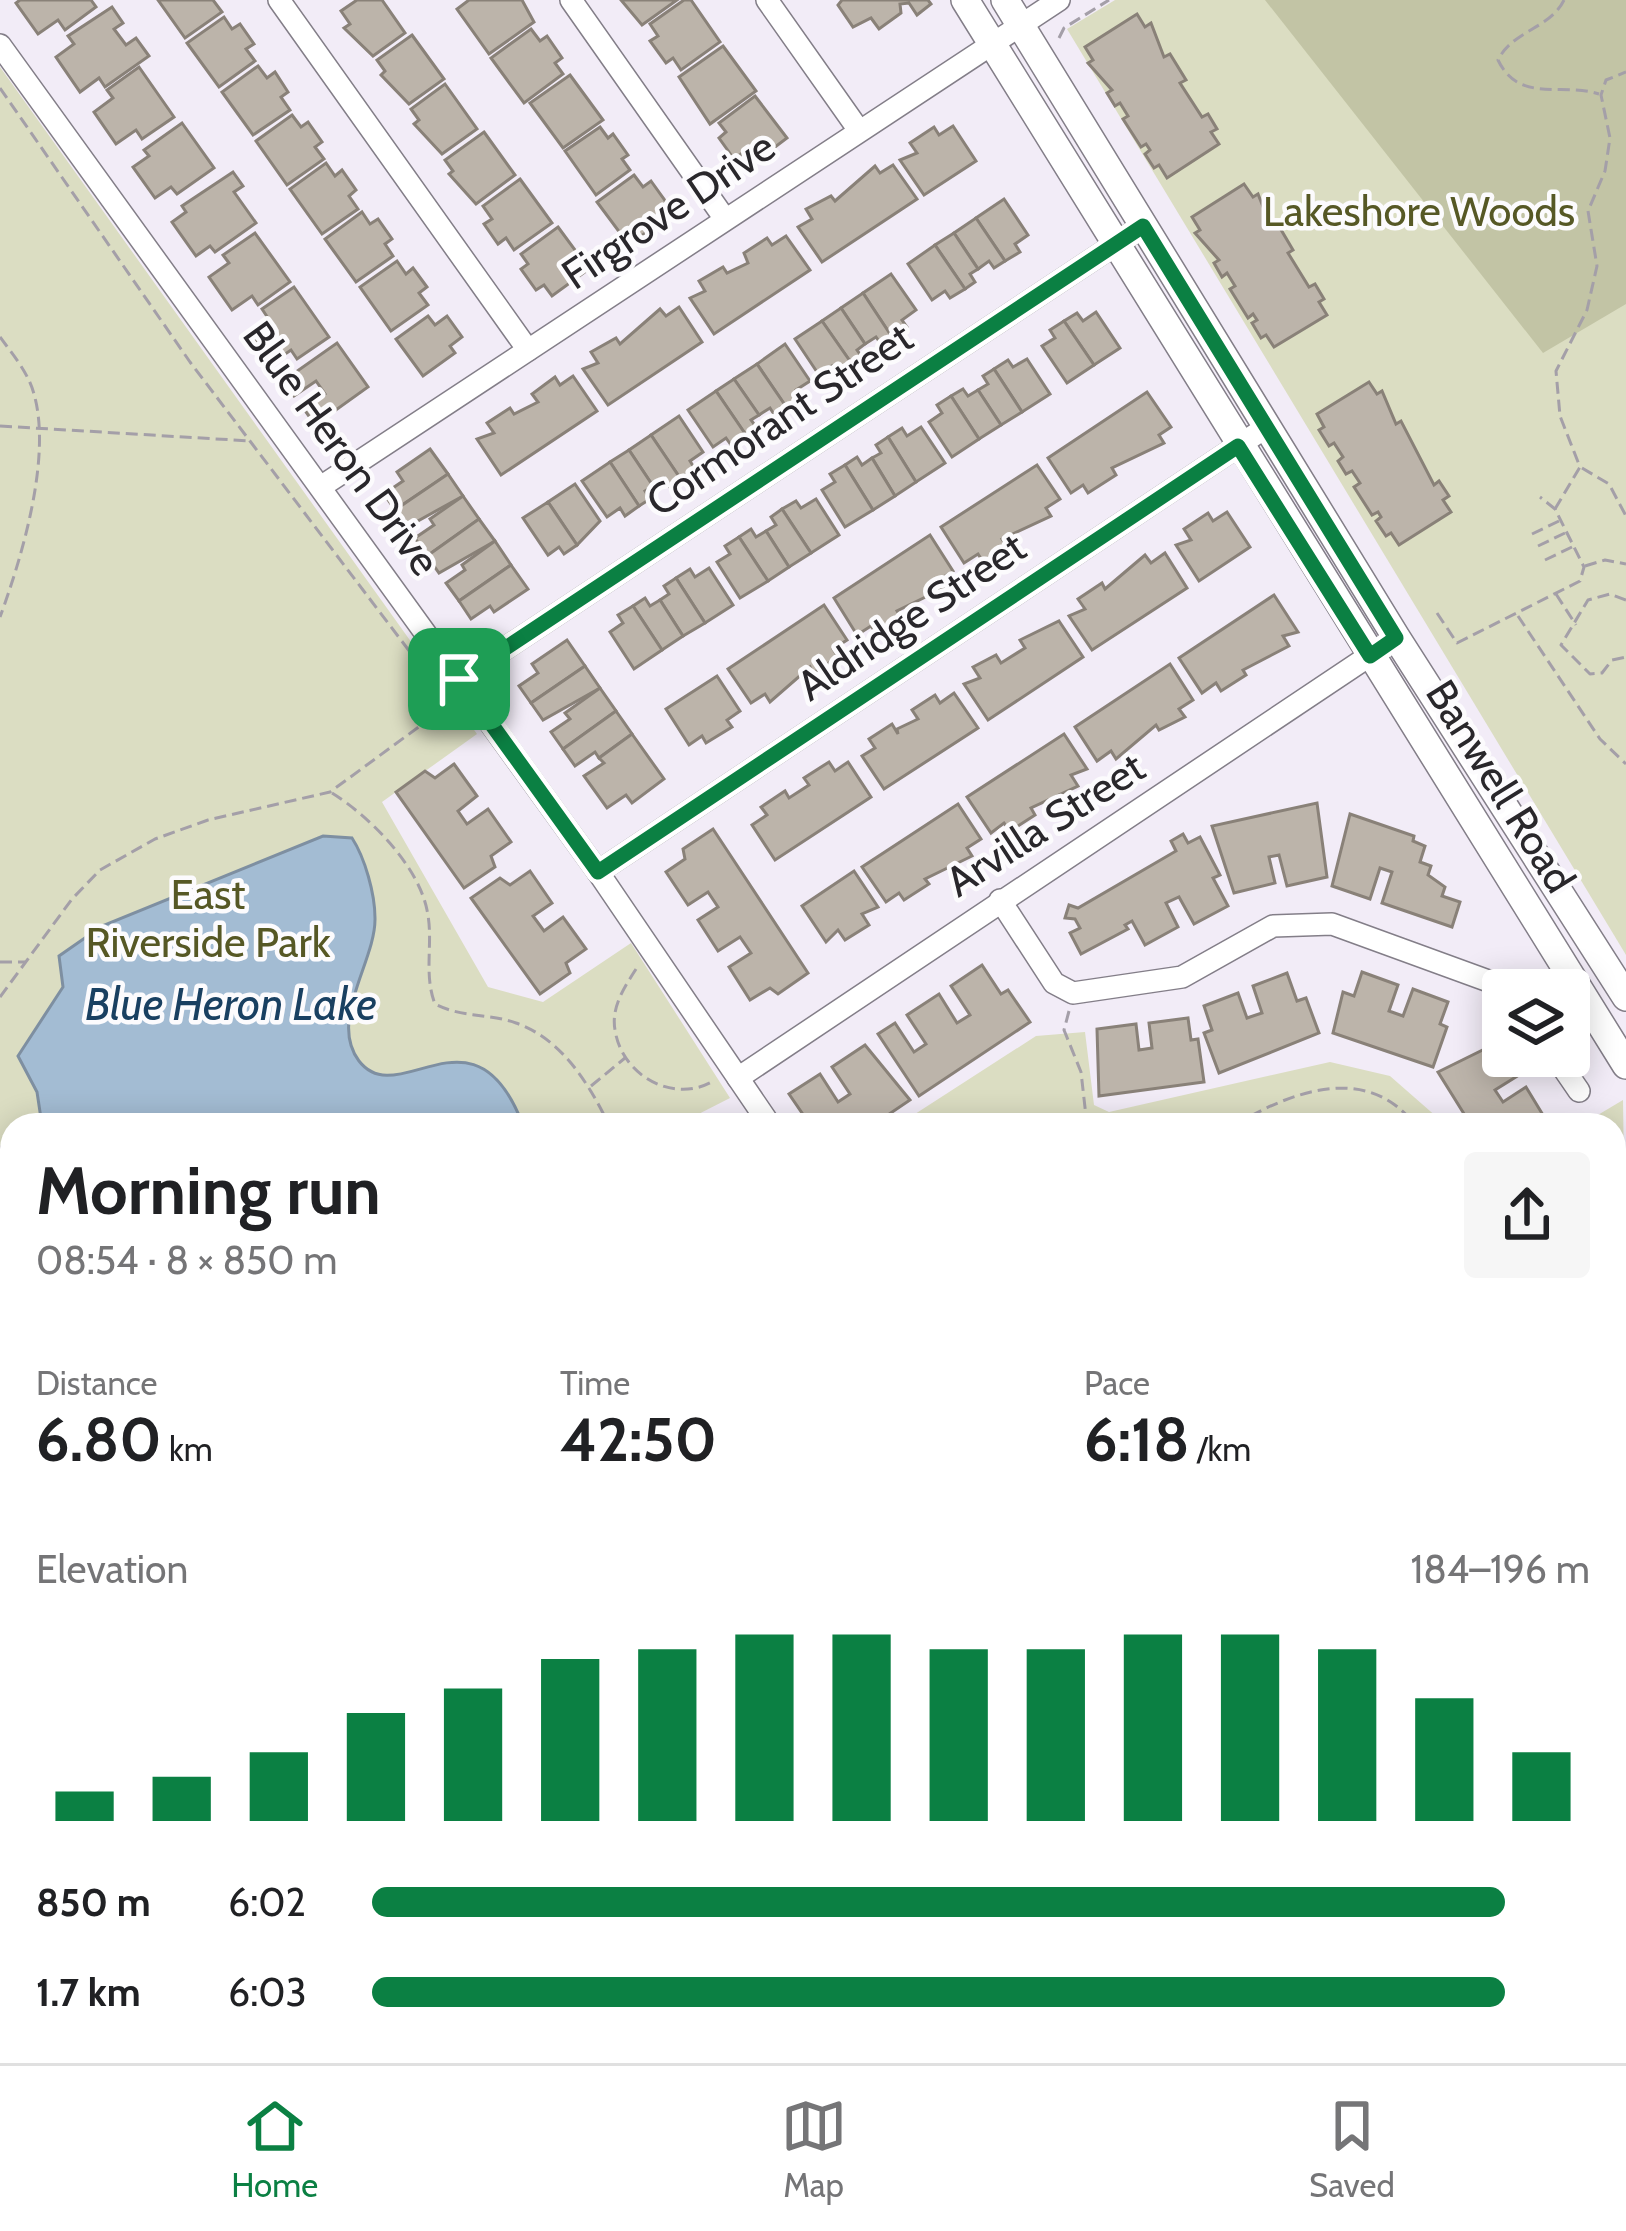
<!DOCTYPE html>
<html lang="en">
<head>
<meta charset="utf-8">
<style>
	:root { --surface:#fff; --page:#f6f6f6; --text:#202124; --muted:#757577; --line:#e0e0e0; --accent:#0b8043 }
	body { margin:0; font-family:Cabin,sans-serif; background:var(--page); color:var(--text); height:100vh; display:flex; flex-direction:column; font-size:45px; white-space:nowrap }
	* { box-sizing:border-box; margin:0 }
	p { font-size:39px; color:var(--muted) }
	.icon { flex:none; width:66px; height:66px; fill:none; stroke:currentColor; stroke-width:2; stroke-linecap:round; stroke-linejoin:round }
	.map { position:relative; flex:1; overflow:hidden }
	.drawer { position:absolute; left:0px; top:1113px; width:1626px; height:951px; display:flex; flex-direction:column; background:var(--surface); border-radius:36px 36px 0 0; box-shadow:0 6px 30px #0003 }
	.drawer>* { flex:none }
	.tools { position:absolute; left:1482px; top:969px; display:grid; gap:24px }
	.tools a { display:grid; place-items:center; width:108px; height:108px; border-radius:12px; background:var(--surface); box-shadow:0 6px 30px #0003; font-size:60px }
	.pin { position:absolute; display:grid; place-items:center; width:102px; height:102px; color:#fff; margin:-51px; border-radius:24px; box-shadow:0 6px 18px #0006 }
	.round { display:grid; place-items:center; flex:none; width:126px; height:126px; border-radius:12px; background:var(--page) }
	.headline { display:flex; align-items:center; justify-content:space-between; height:204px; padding:0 36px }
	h1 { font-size:66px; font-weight:700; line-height:90px }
	.stats { display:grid; grid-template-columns:repeat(3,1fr); gap:18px; height:204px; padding:12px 36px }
	.stats div { display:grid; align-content:center }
	.stats b { font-size:60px; font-weight:700 }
	.stats small { font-size:33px; font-weight:400 }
	.stats p { font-size:33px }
	.chart { height:336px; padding:24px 36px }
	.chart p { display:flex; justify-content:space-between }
	.chart svg { width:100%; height:216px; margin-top:12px; stroke:var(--accent); stroke-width:6 }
	ul { padding:0 36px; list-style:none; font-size:39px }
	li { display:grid; grid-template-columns:192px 144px 1fr; align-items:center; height:90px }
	li i { height:30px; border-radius:15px; background:var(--accent) }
	.tabs { display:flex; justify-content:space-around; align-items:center; height:168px; border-top:3px solid var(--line); background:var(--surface); font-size:33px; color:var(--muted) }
	.tabs a { display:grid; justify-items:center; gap:6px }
	.tabs .selected { color:var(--accent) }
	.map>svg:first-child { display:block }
	.green { fill:#dbddc2 }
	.forest { fill:#c2c4a5 }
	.water { fill:#a3bcd3; stroke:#7e8fa1; stroke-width:3 }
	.building { fill:#bcb4aa; stroke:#898178; stroke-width:3 }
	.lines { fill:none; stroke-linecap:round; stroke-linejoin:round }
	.street-casing { stroke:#837e88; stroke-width:24 }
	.secondary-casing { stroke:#837e88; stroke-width:30 }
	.path { stroke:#a49fa8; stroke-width:3; stroke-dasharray:12 6; stroke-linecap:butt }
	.street { stroke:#fff; stroke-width:21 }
	.secondary { stroke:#fff; stroke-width:27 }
	.route-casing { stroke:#fff; stroke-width:24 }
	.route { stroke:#0b8043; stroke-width:15 }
	.labels { text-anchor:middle; stroke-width:9; stroke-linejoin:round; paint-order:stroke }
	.street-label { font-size:42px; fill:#29272b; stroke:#fcfbfd }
	.park-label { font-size:42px; fill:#565825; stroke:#fcfbfd }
	.water-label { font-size:45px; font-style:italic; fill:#194061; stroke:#fcfbfd }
</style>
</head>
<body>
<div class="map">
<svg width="1626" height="2063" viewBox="0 0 1626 2063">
	<rect width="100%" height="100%" fill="#f2ecf7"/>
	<g class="green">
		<path d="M1115 0H1626V955L1067 29Z"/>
		<path d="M0 67 477 734 382 802 488 987 543 1002 631 943 730 1098 677 1125H12V1198L0 1181Z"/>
		<path d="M1085 1032 1094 1105 1109 1112 1330 1062 1390 1076 1446 1125H898L1036 1036Z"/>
		<path d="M1623 1100 1626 1306 1614 1311V1125H1581Z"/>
		<path d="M1626 1348V1881L1614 1864V1353Z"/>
		<path d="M548 2052H692L699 2063H535Z"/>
	</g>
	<path class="forest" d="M1265 0H1626V304L1543 353Z"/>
	<path class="water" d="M323 836 352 838C365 858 375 894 375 918 376 961 328 1020 359 1061 399 1113 474 997 523 1125H42L37 1092 18 1056 63 987 59 956 102 926Z"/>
	<g class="building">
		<path d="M20 0H91L96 7 65 30 58 20 38 34 16 3Z"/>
		<path d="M158 0H213L222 12 185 38Z"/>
		<path d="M357 0H382L405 33 373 56 344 28 350 24 341 11Z"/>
		<path d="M469 0H522L534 22 489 54 457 9Z"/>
		<path d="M621 0H677L642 25Z"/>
		<path d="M684 0H691L720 42 681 70 673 58 666 63 650 41 658 36 650 24Z"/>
		<path d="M928 0 931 4 917 15 909 3 900 4 901 13 879 29 871 18 853 27 838 5 842 0Z"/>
		<path d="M112 7 123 23 114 29 126 45 136 38 149 56 105 87 99 78 80 92 56 57 74 44 68 36Z"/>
		<path d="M1137 14 1145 27 1151 23 1164 57 1170 54 1186 80 1180 83 1202 117 1208 114 1217 129 1211 132 1219 144 1167 178 1159 165 1154 168 1145 154 1150 150 1146 144 1141 147 1123 119 1128 116 1120 103 1115 106 1107 93 1112 90 1088 63 1093 60 1085 47Z"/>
		<path d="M224 17 232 29 240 24 254 44 246 49 255 61 219 87 187 43Z"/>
		<path d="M531 29 540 41 547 36 562 58 555 63 563 74 524 103 491 58Z"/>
		<path d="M412 35 444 79 409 104 381 75 385 71 377 60Z"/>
		<path d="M723 46 756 91 710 124 679 77Z"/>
		<path d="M258 66 267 78 275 72 288 92 281 97 290 110 253 135 222 92Z"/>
		<path d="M139 67 174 117 142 139 136 130 116 144 94 112 113 98 107 90Z"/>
		<path d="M570 75 603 120 563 148 530 103Z"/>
		<path d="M445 84 477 129 442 154 414 124 419 120 411 109Z"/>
		<path d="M755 96 787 138 750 166 741 154 734 159 719 138 726 132 719 123Z"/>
		<path d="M292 115 301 127 308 122 322 142 315 147 324 159 287 185 256 141Z"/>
		<path d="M182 123 214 168 177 194 171 187 155 198 133 167 149 156 144 150Z"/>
		<path d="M953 126 976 161 924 195 900 160 917 153 910 143 934 127 939 135Z"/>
		<path d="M600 127 608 138 613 134 628 155 622 159 630 170 596 195 565 151Z"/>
		<path d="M484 132 515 175 476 204 449 174 453 171 445 160Z"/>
		<path d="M326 163 335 176 342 170 356 190 349 196 358 209 322 234 290 189Z"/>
		<path d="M893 165 917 199 822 262 798 227 812 219 806 209 831 196 835 201 875 166 880 173Z"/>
		<path d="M233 172 243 186 234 192 256 223 215 252 210 246 196 256 172 222 186 212 182 206Z"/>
		<path d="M634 175 643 187 651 181 666 202 658 208 666 218 629 245 597 202Z"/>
		<path d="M520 179 552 223 514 250 506 238 498 244 484 224 492 219 483 206Z"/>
		<path d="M1244 184 1253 197 1258 194 1271 227 1277 223 1293 250 1288 253 1309 287 1315 284 1324 299 1319 302 1327 315 1274 347 1266 335 1261 338 1252 323 1257 320 1253 314 1248 318 1230 289 1235 286 1227 273 1222 277 1214 263 1219 260 1195 233 1200 230 1192 217Z"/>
		<path d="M1004 199 1028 235 1015 244 1020 252 1005 261 976 218Z"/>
		<path d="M362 212 370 224 378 219 392 239 385 244 393 256 356 282 325 239Z"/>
		<path d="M976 218 1005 261 994 268 989 261 978 269 954 233Z"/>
		<path d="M558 227 589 269 552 296 544 285 536 290 521 269 528 264 521 254Z"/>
		<path d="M255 233 290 282 258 305 252 296 232 310 209 277 229 263 223 255Z"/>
		<path d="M954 233 978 269 970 274 975 282 965 289 935 245Z"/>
		<path d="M786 236 810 270 714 334 690 298 705 291 699 281 723 267 727 273 748 263 744 253 767 238 772 245Z"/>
		<path d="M935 245 965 289 950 298 945 291 932 300 908 264Z"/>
		<path d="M397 261 406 274 413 268 427 287 419 293 428 305 391 331 360 287Z"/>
		<path d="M891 274 916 310 902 320 907 327 892 337 863 293Z"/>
		<path d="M294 287 329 337 297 359 291 350 272 363 249 331 268 318 262 309Z"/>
		<path d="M863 293 892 337 881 344 876 337 865 344 841 308Z"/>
		<path d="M679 307 702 342 608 405 583 369 598 363 591 352 616 338 620 344 660 309 666 316Z"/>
		<path d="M841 308 865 344 857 350 862 357 852 364 822 321Z"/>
		<path d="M1096 312 1120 348 1094 365 1064 321 1077 313 1083 321Z"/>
		<path d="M428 316 435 325 447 316 462 337 450 346 455 353 423 376 396 339Z"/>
		<path d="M822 321 852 364 837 374 832 366 819 375 795 339Z"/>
		<path d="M1064 321 1094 365 1067 383 1042 346 1055 338 1050 330Z"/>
		<path d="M337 343 368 387 315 425 304 409 325 394 316 381 294 396 283 381Z"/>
		<path d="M785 344 810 381 796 390 801 398 787 408 757 364Z"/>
		<path d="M1027 359 1050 394 1022 412 994 369 1008 360 1013 367Z"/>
		<path d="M757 364 787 408 775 416 770 408 759 415 734 379Z"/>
		<path d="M994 369 1022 412 1001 425 978 390 988 384 983 376Z"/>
		<path d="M573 376 597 411 501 475 477 439 494 433 487 423 510 408 514 414 538 402 532 394 555 377 560 385Z"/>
		<path d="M734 379 759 415 751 420 757 428 746 435 716 391Z"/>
		<path d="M1369 382 1377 394 1382 391 1396 424 1401 421 1434 485 1439 481 1449 496 1443 500 1451 512 1399 545 1391 533 1386 536 1376 521 1381 517 1378 512 1372 515 1354 487 1360 483 1352 471 1346 474 1338 461 1343 457 1334 443 1329 446 1319 430 1324 427 1317 414Z"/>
		<path d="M963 389 968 396 978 390 1001 425 979 439 951 396Z"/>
		<path d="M716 391 746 435 731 445 726 438 713 447 688 410Z"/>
		<path d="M1147 392 1171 427 1159 435 1164 443 1112 468 1116 475 1088 493 1083 485 1071 493 1048 458Z"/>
		<path d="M951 396 979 439 952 457 929 422 942 413 937 405Z"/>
		<path d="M679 416 703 452 690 461 695 469 680 478 651 435Z"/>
		<path d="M921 427 945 463 916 482 888 437 902 428 907 436Z"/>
		<path d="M651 435 680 478 669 486 664 478 653 486 629 450Z"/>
		<path d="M888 437 916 482 895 496 872 458 881 453 876 445Z"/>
		<path d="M430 449 448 474 395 510 384 494 403 481 397 472Z"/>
		<path d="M629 450 653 486 645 491 650 499 639 506 610 462Z"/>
		<path d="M857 457 862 465 872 458 895 496 873 510 845 465Z"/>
		<path d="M610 462 639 506 625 516 620 508 607 517 582 481Z"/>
		<path d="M845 465 873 510 845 527 822 490 835 482 830 474Z"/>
		<path d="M1037 465 1060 499 1046 508 1051 516 1002 539 1006 545 984 563 978 554 964 563 941 527Z"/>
		<path d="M448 474 463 496 407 527 395 510Z"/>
		<path d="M575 484 600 521 577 545 548 502Z"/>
		<path d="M463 496 479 519 427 556 415 538 434 525 430 519Z"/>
		<path d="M816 499 839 535 811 553 782 509 796 501 801 508Z"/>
		<path d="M548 502 577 545 564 554 559 547 548 555 523 518Z"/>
		<path d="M782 509 811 553 789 567 766 531 776 525 771 517Z"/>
		<path d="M1227 512 1250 547 1199 581 1176 545 1191 540 1184 529 1208 513 1213 521Z"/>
		<path d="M479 519 495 541 439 573 427 556Z"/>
		<path d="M751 529 756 537 766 531 789 567 768 581 739 537Z"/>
		<path d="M930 535 953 571 939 580 944 588 897 611 901 618 877 635 871 626 857 635 834 598Z"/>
		<path d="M739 537 768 581 740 598 717 562 730 554 725 546Z"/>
		<path d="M495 541 511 565 459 601 446 583 465 570 462 565Z"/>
		<path d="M1165 553 1187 588 1092 650 1069 616 1085 609 1078 599 1102 583 1105 589 1145 555 1151 563Z"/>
		<path d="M511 565 528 589 494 612 490 606 471 619 459 601Z"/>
		<path d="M709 568 733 605 705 623 676 578 690 569 695 577Z"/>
		<path d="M676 578 705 623 683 636 660 600 669 594 664 586Z"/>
		<path d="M1274 595 1298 632 1283 636 1289 646 1243 670 1246 675 1221 691 1216 683 1202 693 1179 658Z"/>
		<path d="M645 598 650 606 660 600 683 636 662 650 633 606Z"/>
		<path d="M824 605 847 640 833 649 838 657 813 673 810 667 770 702 765 694 751 703 728 669Z"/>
		<path d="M633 606 662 650 634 669 610 632 623 623 618 615Z"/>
		<path d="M1059 621 1083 657 988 720 964 684 980 678 973 667 996 655 1001 663 1025 648 1020 640Z"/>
		<path d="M567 640 585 666 531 703 519 686 538 673 532 664Z"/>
		<path d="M1170 664 1193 700 1179 709 1185 717 1159 730 1156 725 1116 759 1111 751 1097 761 1075 727Z"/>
		<path d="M585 666 600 688 543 720 531 703Z"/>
		<path d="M717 676 740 711 727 720 732 727 706 743 702 736 689 745 666 709Z"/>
		<path d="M600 688 616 711 563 749 551 732 570 719 565 713Z"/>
		<path d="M954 693 978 728 884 789 862 756 875 748 869 739 892 724 898 734 897 729 918 719 912 710 935 695 940 703Z"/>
		<path d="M616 711 632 734 599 758 595 752 575 766 563 749Z"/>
		<path d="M632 734 664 779 632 803 626 795 607 808 584 776 604 763 599 758Z"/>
		<path d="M1064 734 1087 769 1071 775 1078 786 1031 808 1035 815 1010 831 1004 823 991 833 967 797Z"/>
		<path d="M829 762 835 771 848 762 871 797 775 860 752 825 767 815 761 807 785 791 789 798 809 785 804 778Z"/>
		<path d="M454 764 477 796 458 811 467 824 488 809 511 842 491 856 495 867 464 888 396 792 425 771 435 778Z"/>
		<path d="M1317 803 1327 877 1287 886 1279 855 1269 857 1275 883 1234 893 1212 826Z"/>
		<path d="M958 804 981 839 967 848 972 856 925 879 929 884 904 900 899 893 886 902 862 867Z"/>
		<path d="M1350 814 1414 836 1413 841 1425 846 1420 862 1431 866 1428 875 1445 887 1442 896 1460 902 1452 927 1382 903 1392 872 1380 868 1370 899 1332 886Z"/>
		<path d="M713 829 808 973 778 994 770 988 750 1000 729 967 751 953 740 937 718 951 698 920 718 907 708 892 688 905 666 872 685 859 683 849Z"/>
		<path d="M1183 834 1188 843 1200 837 1220 875 1213 878 1228 906 1194 924 1179 897 1166 903 1178 927 1145 945 1132 921 1125 925 1128 929 1081 954 1070 933 1080 928 1075 919 1065 918 1069 905 1078 908 1176 851 1171 841Z"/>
		<path d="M530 871 552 903 533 916 544 931 563 917 586 949 566 963 570 973 540 994 471 898 500 878 510 885Z"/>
		<path d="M854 871 878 907 862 914 869 925 845 940 838 930 826 942 802 906Z"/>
		<path d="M982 965 1001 994 1008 990 1030 1022 919 1096 878 1034 895 1023 914 1052 926 1044 907 1015 939 994 957 1023 970 1015 951 986Z"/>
		<path d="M1362 972 1398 985 1389 1011 1403 1016 1413 989 1448 1002 1440 1024 1447 1027 1433 1067 1333 1033 1343 992 1354 996Z"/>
		<path d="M1287 973 1297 1001 1306 998 1319 1033 1219 1073 1204 1033 1212 1030 1204 1006 1238 993 1247 1018 1262 1013 1253 986Z"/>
		<path d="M1188 1018 1191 1040 1198 1039 1204 1082 1099 1096 1097 1029 1136 1024 1139 1050 1152 1048 1149 1023Z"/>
		<path d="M1499 1042 1519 1075 1495 1090 1503 1102 1526 1087 1546 1120 1537 1125H1471L1438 1072Z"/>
		<path d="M865 1045 910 1100 873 1125H800L804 1116 789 1094 820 1074 838 1102 850 1094 832 1067Z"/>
		<path d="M0 1236 12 1247V1283L1 1291Z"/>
		<path d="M7 1870 12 1873 11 1916 0 1907V1875Z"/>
		<path d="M796 2052H843L847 2060 796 2063 791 2056Z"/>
		<path d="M1376 2052H1405L1413 2063H1373L1369 2057Z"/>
	</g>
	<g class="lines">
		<defs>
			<g id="street">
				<path d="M279 0 528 350"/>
				<path d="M571 0 725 219"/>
				<path d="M767 0 858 129"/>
				<path d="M0 45 598 872 770 1125"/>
				<path d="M322 486 1059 0"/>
				<path d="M459 679 1143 226"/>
				<path d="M598 872 1268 426"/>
				<path d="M1000 900 1054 983 1073 993 1182 977 1273 926 1332 924 1494 983 1503 993"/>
				<path d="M1555 1056 1579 1091"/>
				<path d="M738 1078 1381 648"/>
				<path d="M0 1396 12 1413"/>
				<path d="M0 1658 12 1650"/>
				<path d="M0 1981 12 1973"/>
				<path d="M380 2052 388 2063"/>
				<path d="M722 2052 730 2063"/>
				<path d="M1087 2052 1095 2063"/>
				<path d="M1467 2052 1475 2063"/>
				<path d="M0 2060 2 2063"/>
			</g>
			<g id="secondary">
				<path d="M965 0 1626 1065"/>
				<path d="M1005 0 1396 637 1626 997"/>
				<path d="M1614 1332 1626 1328"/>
				<path d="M509 2063 523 2052"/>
			</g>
		</defs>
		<use href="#street" class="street-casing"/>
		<use href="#secondary" class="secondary-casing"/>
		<g class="path">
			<path d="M1564 0C1550 29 1513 30 1498 60 1519 104 1562 82 1599 94"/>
			<path d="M1059 38 1064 28 1109 0"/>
			<path d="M0 88 190 362 429 677 437 714"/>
			<path d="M0 337C13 355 28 372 34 394 52 457 22 557 0 617"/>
			<path d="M0 426 251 441"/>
			<path d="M1582 468 1609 484 1626 516"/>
			<path d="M1555 509 1580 467 1560 416 1556 371 1587 310 1597 266 1588 211 1605 171 1610 138 1601 95 1606 80 1626 72"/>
			<path d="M1532 534 1559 521"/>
			<path d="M1538 546 1565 533"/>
			<path d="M1545 560 1572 547"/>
			<path d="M1585 566 1605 560 1626 564"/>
			<path d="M1556 594 1576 625"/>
			<path d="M1626 600 1610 594 1588 600 1561 645 1590 674 1602 673 1612 660 1626 657"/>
			<path d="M1437 613 1457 643 1580 581 1584 567 1555 509 1540 497"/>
			<path d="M1518 616 1600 739 1626 764"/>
			<path d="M332 793C369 816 418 865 427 910 434 942 423 973 435 1004 462 1018 488 1013 516 1023 562 1039 589 1084 609 1125"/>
			<path d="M0 962H25"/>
			<path d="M636 969C624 988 611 1007 615 1030 622 1077 676 1105 715 1080"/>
			<path d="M0 997 72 899 100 870 155 839 208 820 330 792 450 704"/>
			<path d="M1069 1011 1064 1030 1081 1072 1087 1125"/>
			<path d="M591 1086 625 1058"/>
			<path d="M1235 1125C1290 1092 1367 1062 1415 1125"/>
			<path d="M0 1146 12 1161"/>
			<path d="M1614 1276 1626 1271"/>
			<path d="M627 2052 629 2063"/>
			<path d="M550 2063 563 2052"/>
		</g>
		<use href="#street" class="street"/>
		<use href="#secondary" class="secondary"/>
	</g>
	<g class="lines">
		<defs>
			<path id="route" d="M1143 226 1396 638 1370 656 1238 446 598 872 459 679Z"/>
		</defs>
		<use href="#route" class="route-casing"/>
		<use href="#route" class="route"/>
	</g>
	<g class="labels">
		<g class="street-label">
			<text transform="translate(668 210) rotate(-34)" y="15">Firgrove Drive</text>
			<text transform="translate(779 419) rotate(-34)" y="15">Cormorant Street</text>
			<text transform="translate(342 448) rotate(54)" y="15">Blue Heron Drive</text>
			<text transform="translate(911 616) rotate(-34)" y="15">Aldridge Street</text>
			<text transform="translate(1501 786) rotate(58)" y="15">Banwell Road</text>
			<text transform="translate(1045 824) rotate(-33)" y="15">Arvilla Street</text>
		</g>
		<g class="park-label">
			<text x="1419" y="226">Lakeshore Woods</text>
			<text x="208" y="909">East<tspan x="208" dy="48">Riverside Park</tspan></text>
		</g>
		<g class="water-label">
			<text x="231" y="1020">Blue Heron Lake</text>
		</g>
	</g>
</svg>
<div class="tools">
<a><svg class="icon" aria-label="layers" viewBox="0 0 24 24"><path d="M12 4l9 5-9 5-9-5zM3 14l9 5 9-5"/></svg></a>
</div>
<div class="pin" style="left:459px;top:679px;background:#1e9e55"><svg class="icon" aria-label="arrive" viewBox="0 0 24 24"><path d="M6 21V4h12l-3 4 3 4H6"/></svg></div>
<section class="drawer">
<div class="headline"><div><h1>Morning run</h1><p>08:54 · 8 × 850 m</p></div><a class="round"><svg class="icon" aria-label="share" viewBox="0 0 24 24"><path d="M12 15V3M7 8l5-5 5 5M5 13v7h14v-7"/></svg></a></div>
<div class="stats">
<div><p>Distance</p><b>6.80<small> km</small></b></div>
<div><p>Time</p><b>42:50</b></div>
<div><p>Pace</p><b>6:18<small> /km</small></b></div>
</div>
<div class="chart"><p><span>Elevation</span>184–196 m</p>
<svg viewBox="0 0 160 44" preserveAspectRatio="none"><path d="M5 44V38M15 44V35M25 44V30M35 44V22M45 44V17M55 44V11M65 44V9M75 44V6M85 44V6M95 44V9M105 44V9M115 44V6M125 44V6M135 44V9M145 44V19M155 44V30"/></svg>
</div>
<ul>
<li><b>850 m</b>6:02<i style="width:93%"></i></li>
<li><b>1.7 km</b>6:03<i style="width:93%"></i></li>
</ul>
</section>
</div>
<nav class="tabs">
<a class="selected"><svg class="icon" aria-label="home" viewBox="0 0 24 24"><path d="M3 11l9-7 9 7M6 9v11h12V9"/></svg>Home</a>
<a><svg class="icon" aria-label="map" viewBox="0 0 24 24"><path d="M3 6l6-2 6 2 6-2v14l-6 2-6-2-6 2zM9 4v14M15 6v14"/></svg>Map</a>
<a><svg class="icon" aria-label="saved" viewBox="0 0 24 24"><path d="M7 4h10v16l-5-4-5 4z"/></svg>Saved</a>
</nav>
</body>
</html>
